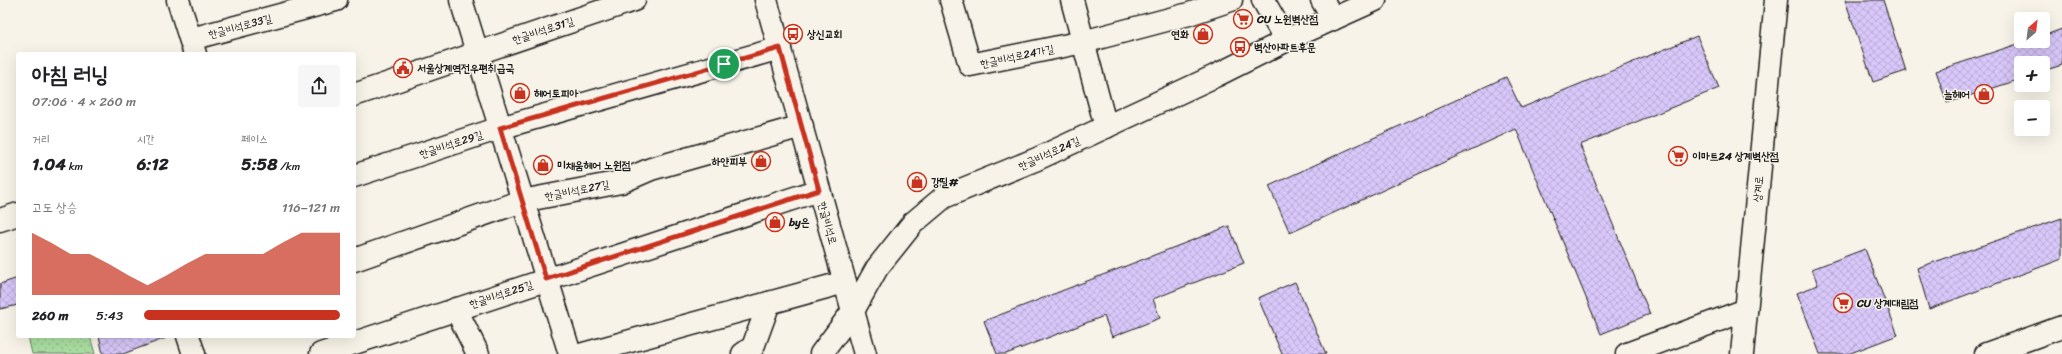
<!DOCTYPE html>
<html lang="ko">
<head>
<meta charset="utf-8">
<style>
	:root { --surface:#fff; --page:#f6f6f6; --text:#202124; --muted:#757577; --accent:#c8321e }
	body { margin:0; font-family:Sriracha,"Poor Story",sans-serif; background:var(--page); color:var(--text); height:100vh; display:flex; flex-direction:column; font-size:15px; white-space:nowrap }
	* { box-sizing:border-box; margin:0 }
	p { font-size:13px; color:var(--muted) }
	.icon { flex:none; width:22px; height:22px; fill:none; stroke:currentColor; stroke-width:2; stroke-linecap:round; stroke-linejoin:round }
	.map { position:relative; flex:1; overflow:hidden }
	.side { position:absolute; left:16px; top:52px; width:340px; height:286px; display:flex; flex-direction:column; background:var(--surface); border-radius:4px; box-shadow:0 4px 16px #0002 }
	.side>* { flex:none }
	.needle { width:26px; rotate:28deg }
	.fabs { position:absolute; left:2014px; top:12px; display:grid; gap:8px }
	.fabs a { display:grid; place-items:center; width:36px; height:36px; border-radius:4px; background:var(--surface); box-shadow:0 4px 16px #0002; font-size:20px }
	.pin { position:absolute; display:grid; place-items:center; width:34px; height:34px; color:#fff; margin:-17px; border:2px solid #fff; border-radius:50%; box-shadow:0 1px 4px #0007 }
	.round { display:grid; place-items:center; flex:none; width:42px; height:42px; border-radius:4px; background:var(--page) }
	.summary { display:flex; align-items:center; justify-content:space-between; height:68px; padding:0 16px }
	h1 { font-size:22px; font-weight:700; line-height:30px }
	.figures { display:grid; grid-template-columns:repeat(3,1fr); gap:6px; height:68px; padding:4px 16px }
	.figures div { display:grid; align-content:center }
	.figures b { font-size:17px; font-weight:700 }
	.figures small { font-size:11px; font-weight:400 }
	.figures p { font-size:11px }
	.chart { height:112px; padding:8px 16px }
	.chart p { display:flex; justify-content:space-between }
	.chart svg { width:100%; height:72px; margin-top:4px; fill:var(--accent); opacity:.7 }
	ul { padding:0 16px; list-style:none; font-size:13px }
	li { display:grid; grid-template-columns:64px 48px 1fr; align-items:center; height:30px }
	li i { height:10px; border-radius:5px; background:var(--accent) }
	.map>svg:first-child { display:block }
	.park { fill:url(#park-dots); stroke:#637e5f }
	.building { fill:url(#building-cross-hatch); stroke:#1c1c1c }
	.lines { fill:none; stroke-linecap:round; stroke-linejoin:round }
	.street-casing { stroke:#1c1c1c; stroke-width:25 }
	.secondary-casing { stroke:#1c1c1c; stroke-width:25 }
	.street { stroke:#f7f3e8; stroke-width:22 }
	.secondary { stroke:#f7f3e8; stroke-width:22 }
	.route-casing { stroke:#fff; stroke-width:8 }
	.route { stroke:#c8321e; stroke-width:5 }
	.labels { text-anchor:middle; stroke-width:3; stroke-linejoin:round; paint-order:stroke }
	.poi-label { font-size:11px; font-weight:bold; fill:#1c1c1c; stroke:#f7f3e8; text-anchor:start }
	.street-label { font-size:11px; fill:#1c1c1c; stroke:#f7f3e8 }
</style>
</head>
<body>
<div class="map">
<svg width="2062" height="354" viewBox="0 0 2062 354">
	<defs>
		<pattern id="park-dots" width="8" height="8" patternUnits="userSpaceOnUse"><rect width="8" height="8" fill="#aadfa2"/><path d="M2 2h.1M6 6h.1" fill="none" stroke="#92bf8b" stroke-width="1.8" stroke-linecap="round"/></pattern>
		<pattern id="building-cross-hatch" width="8" height="8" patternUnits="userSpaceOnUse"><rect width="8" height="8" fill="#d8c7f9"/><path d="M0 0l8 8M0 8l8-8" fill="none" stroke="#b9aad5"/></pattern>
	</defs>
	<rect width="100%" height="100%" fill="#f7f3e8"/>
	<filter id="ink" filterUnits="userSpaceOnUse"><feTurbulence type="fractalNoise" baseFrequency=".025" numOctaves="2"/><feDisplacementMap in="SourceGraphic" scale="8" xChannelSelector="R" yChannelSelector="G"/><feConvolveMatrix kernelMatrix="1 2 1 2 8 2 1 2 1" color-interpolation-filters="sRGB"/></filter>
	<g filter="url(#ink)">
		<path class="park" d="M28 336H90L95 354H32Z"/>
		<g class="building">
			<path d="M1845 0H1883L1906 71 1873 82Z"/>
			<path d="M2062 29V65L2043 71V63H2021V79L1947 103 1936 71 2027 41H2043V36Z"/>
			<path d="M1697 36 1719 88 1580 145 1650 314 1601 334 1516 129 1290 233 1269 186 1506 77 1521 108Z"/>
			<path d="M2062 218V259L1929 309 1917 268Z"/>
			<path d="M1229 226 1244 263 1153 299 1160 318 1112 337 1104 316 1006 354H997L984 321Z"/>
			<path d="M1865 249 1898 335 1848 354H1820L1797 293 1818 285 1812 269Z"/>
			<path d="M18 278V305L0 309V284Z"/>
			<path d="M1295 282 1326 354H1282L1258 298Z"/>
			<path d="M99 336H166V338L123 354H103Z"/>
		</g>
		<g class="lines">
			<defs>
				<g id="street">
					<path d="M178 0 195 54"/>
					<path d="M461 0 570 354"/>
					<path d="M951 0 970 65 1083 42 1189 14 1231 0"/>
					<path d="M1072 0 1106 127"/>
					<path d="M1263 0 1286 40"/>
					<path d="M1322 0 1333 19"/>
					<path d="M191 39 336 0"/>
					<path d="M354 95 634 0"/>
					<path d="M354 176 500 128 780 48"/>
					<path d="M0 220 18 214"/>
					<path d="M354 260 522 201 621 182 651 169 802 126"/>
					<path d="M456 309 478 354"/>
					<path d="M188 336 194 354"/>
					<path d="M321 354 819 190"/>
					<path d="M583 354 845 282"/>
					<path d="M743 354 753 347 769 303"/>
					<path d="M821 354 853 311 877 268 913 223 944 197 1037 159 1215 76 1295 36 1375 0"/>
					<path d="M1627 354 1746 310"/>
				</g>
				<g id="secondary">
					<path d="M766 0 865 354"/>
					<path d="M1742 354 1776 0"/>
					<path d="M1986 354 2062 327"/>
				</g>
			</defs>
			<use href="#street" class="street-casing"/>
			<use href="#secondary" class="secondary-casing"/>
			<use href="#street" class="street"/>
			<use href="#secondary" class="secondary"/>
		</g>
	</g>
	<g class="lines" filter="url(#ink)">
		<defs>
			<path id="route" d="M780 48 819 190 546 279 500 128Z"/>
		</defs>
		<use href="#route" class="route-casing"/>
		<use href="#route" class="route"/>
	</g>
	<defs>
		<symbol id="supermarket-ring" viewBox="-11 -11 22 22"><circle r="9.5" fill="#f7f3e8" stroke="#c8321e" stroke-width="1.5"/><path d="M-6-5.5h2.5l.6 2H6L4.5 2H-2.5L-4.4-4H-6ZM-1.5 3.2a1.3 1.3 0 1 0 .1 0ZM3 3.2a1.3 1.3 0 1 0 .1 0Z" fill="#c8321e"/></symbol>
		<symbol id="bus-ring" viewBox="-11 -11 22 22"><circle r="9.5" fill="#f7f3e8" stroke="#c8321e" stroke-width="1.5"/><path d="M-5-6H5V4H4V6H2V4H-2V6H-4V4H-5ZM-3.5-4V0h7V-4ZM-3.5 1.2v1.5H-2V1.2ZM2 1.2v1.5H3.5V1.2Z" fill="#c8321e"/></symbol>
		<symbol id="shop-ring" viewBox="-11 -11 22 22"><circle r="9.5" fill="#f7f3e8" stroke="#c8321e" stroke-width="1.5"/><path d="M-5-2.5h2.3a2.7 3.5 0 0 1 5.4 0H5L5.5 6h-11ZM-1.5-2.5h3a1.5 2.3 0 0 0-3 0Z" fill="#c8321e"/></symbol>
		<symbol id="civic-ring" viewBox="-11 -11 22 22"><circle r="9.5" fill="#f7f3e8" stroke="#c8321e" stroke-width="1.5"/><path d="M-.6-6.5H3V-4.5H.6V-3L4-1V1h2V6H-6V1h2V-1L-.6-3ZM-1.2 2.5V6h2.4V2.5Z" fill="#c8321e"/></symbol>
	</defs>
	<g fill-rule="evenodd">
		<use href="#supermarket-ring" x="1232" y="8" width="22" height="22"/>
		<use href="#bus-ring" x="782" y="23" width="22" height="22"/>
		<use href="#shop-ring" x="1192" y="23" width="22" height="22"/>
		<use href="#bus-ring" x="1229" y="36" width="22" height="22"/>
		<use href="#civic-ring" x="392" y="57" width="22" height="22"/>
		<use href="#shop-ring" x="509" y="82" width="22" height="22"/>
		<use href="#shop-ring" x="1973" y="83" width="22" height="22"/>
		<use href="#supermarket-ring" x="1667" y="145" width="22" height="22"/>
		<use href="#shop-ring" x="750" y="150" width="22" height="22"/>
		<use href="#shop-ring" x="532" y="154" width="22" height="22"/>
		<use href="#shop-ring" x="906" y="171" width="22" height="22"/>
		<use href="#shop-ring" x="764" y="211" width="22" height="22"/>
		<use href="#supermarket-ring" x="1832" y="292" width="22" height="22"/>
	</g>
	<g class="labels">
		<g class="poi-label">
			<text x="1257" y="23">CU 노원벽산점</text>
			<text x="807" y="38">상신교회</text>
			<text x="1189" y="38" text-anchor="end">연화</text>
			<text x="1254" y="51">벽산아파트후문</text>
			<text x="417" y="72">서울상계역전우편취급국</text>
			<text x="534" y="97">헤어토피아</text>
			<text x="1970" y="98" text-anchor="end">늘헤어</text>
			<text x="1692" y="160">이마트24 상계벽산점</text>
			<text x="747" y="165" text-anchor="end">하얀피부</text>
			<text x="557" y="169">미채움헤어 노원점</text>
			<text x="931" y="186">강띨#</text>
			<text x="789" y="226">by은</text>
			<text x="1857" y="307">CU 상계대림점</text>
		</g>
		<g class="street-label">
			<text transform="translate(240 26) rotate(-15)" y="4">한글비석로33길</text>
			<text transform="translate(543 30) rotate(-18)" y="4">한글비석로31길</text>
			<text transform="translate(1017 56) rotate(-12)" y="4">한글비석로24가길</text>
			<text transform="translate(451 144) rotate(-18)" y="4">한글비석로29길</text>
			<text transform="translate(1049 153) rotate(-24)" y="4">한글비석로24길</text>
			<text transform="translate(1758 189) rotate(-85)" y="4">상계로</text>
			<text transform="translate(577 190) rotate(-11)" y="4">한글비석로27길</text>
			<text transform="translate(828 223) rotate(75)" y="4">한글비석로</text>
			<text transform="translate(501 294) rotate(-18)" y="4">한글비석로25길</text>
		</g>
	</g>
</svg>
<div class="fabs">
<a><svg class="needle" viewBox="-14 -14 28 28"><path d="M0-13l5 13h-10z" fill="#e53935"/><path d="M0 13l5-13h-10z" fill="#757577"/></svg></a>
<a>+</a>
<a>−</a>
</div>
<div class="pin" style="left:724px;top:64px;background:#1e9e55"><svg class="icon" aria-label="arrive" viewBox="0 0 24 24"><path d="M6 21V4h12l-3 4 3 4H6"/></svg></div>
<section class="side">
<div class="summary"><div><h1>아침 러닝</h1><p>07:06 · 4 × 260 m</p></div><a class="round"><svg class="icon" aria-label="share" viewBox="0 0 24 24"><path d="M12 15V3M7 8l5-5 5 5M5 13v7h14v-7"/></svg></a></div>
<div class="figures">
<div><p>거리</p><b>1.04<small> km</small></b></div>
<div><p>시간</p><b>6:12</b></div>
<div><p>페이스</p><b>5:58<small> /km</small></b></div>
</div>
<div class="chart"><p><span>고도 상승</span>116–121 m</p>
<svg viewBox="0 0 160 44" preserveAspectRatio="none"><path d="M0 44V6L10 12L20 19L30 19L40 25L50 32L60 38L70 32L80 25L90 19L100 19L110 19L120 19L130 12L140 6L150 6L160 6V44z"/></svg>
</div>
<ul>
<li><b>260 m</b>5:43<i style="width:100%"></i></li>
</ul>
</section>
</div>
</body>
</html>
